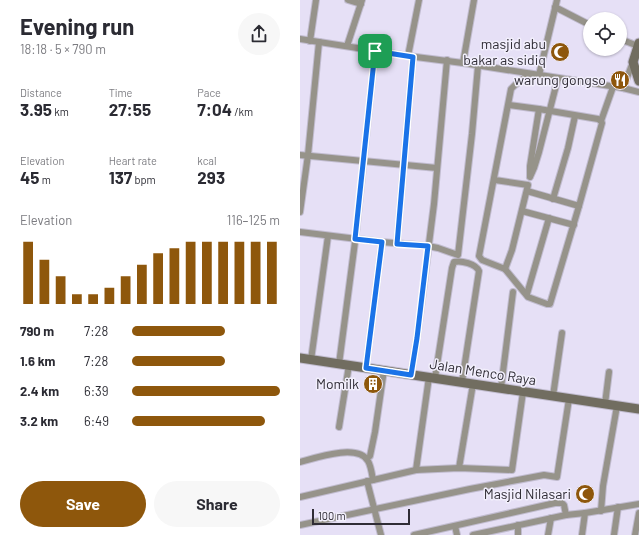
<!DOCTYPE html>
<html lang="en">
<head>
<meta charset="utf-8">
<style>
	:root { --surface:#fff; --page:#f7f7f7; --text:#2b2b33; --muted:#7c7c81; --accent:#8e570c }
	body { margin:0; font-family:Barlow,sans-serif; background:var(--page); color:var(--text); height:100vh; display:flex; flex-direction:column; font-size:15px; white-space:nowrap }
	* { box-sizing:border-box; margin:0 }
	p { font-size:13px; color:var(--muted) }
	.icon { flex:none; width:22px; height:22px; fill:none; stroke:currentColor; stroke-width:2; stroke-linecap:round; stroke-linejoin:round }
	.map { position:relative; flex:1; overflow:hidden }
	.details { display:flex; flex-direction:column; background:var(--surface); width:300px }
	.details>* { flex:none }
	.controls { position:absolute; left:283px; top:12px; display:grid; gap:8px }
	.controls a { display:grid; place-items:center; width:44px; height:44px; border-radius:50%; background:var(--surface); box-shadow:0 1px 3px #0004; font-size:20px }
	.scale { position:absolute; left:12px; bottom:10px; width:98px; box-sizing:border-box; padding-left:4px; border:2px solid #2f2c35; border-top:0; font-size:11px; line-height:14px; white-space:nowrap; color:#2f2c35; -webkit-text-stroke:3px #f2effc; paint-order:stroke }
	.pin { position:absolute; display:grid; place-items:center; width:34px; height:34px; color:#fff; margin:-17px; border-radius:8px; box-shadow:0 2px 6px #0006 }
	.round { display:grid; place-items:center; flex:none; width:42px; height:42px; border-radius:21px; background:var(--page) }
	.headline { display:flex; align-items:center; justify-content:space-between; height:68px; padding:0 20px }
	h1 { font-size:22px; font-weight:700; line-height:30px }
	.figures { display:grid; grid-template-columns:repeat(3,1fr); gap:6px; height:68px; padding:4px 20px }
	.figures div { display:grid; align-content:center }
	.figures b { font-size:17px; font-weight:700 }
	.figures small { font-size:11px; font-weight:400 }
	.figures p { font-size:11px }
	.chart { height:112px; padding:8px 20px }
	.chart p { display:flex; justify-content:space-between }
	.chart svg { width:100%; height:72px; margin-top:4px; stroke:var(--accent); stroke-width:6 }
	.action { display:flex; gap:8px; margin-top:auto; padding:8px 20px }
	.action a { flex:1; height:46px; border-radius:24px; background:var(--accent); color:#fff; font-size:16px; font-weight:700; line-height:46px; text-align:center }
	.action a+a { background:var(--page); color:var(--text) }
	ul { padding:0 20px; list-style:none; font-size:13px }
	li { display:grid; grid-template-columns:64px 48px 1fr; align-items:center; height:30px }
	li i { height:10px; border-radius:5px; background:var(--accent) }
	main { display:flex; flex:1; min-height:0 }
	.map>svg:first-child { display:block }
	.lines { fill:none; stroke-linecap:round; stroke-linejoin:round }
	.street-casing { stroke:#c1bccf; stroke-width:8 }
	.secondary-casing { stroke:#c1bccf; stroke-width:11 }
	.street { stroke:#96938a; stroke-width:6 }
	.secondary { stroke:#716d60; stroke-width:9 }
	.route-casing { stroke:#fff; stroke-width:8 }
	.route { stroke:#1a73e8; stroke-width:5 }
	.labels { text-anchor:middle; stroke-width:3; stroke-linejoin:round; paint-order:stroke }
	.poi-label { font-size:14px; fill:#2f2c35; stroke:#f2effc; text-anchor:end }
	.street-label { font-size:14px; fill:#2f2c35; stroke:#f2effc }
</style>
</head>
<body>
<main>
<section class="details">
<div class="headline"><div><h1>Evening run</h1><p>18:18 · 5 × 790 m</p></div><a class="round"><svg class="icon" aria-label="share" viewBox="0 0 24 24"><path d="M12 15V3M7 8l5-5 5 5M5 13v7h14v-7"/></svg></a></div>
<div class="figures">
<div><p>Distance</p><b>3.95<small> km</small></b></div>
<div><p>Time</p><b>27:55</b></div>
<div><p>Pace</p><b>7:04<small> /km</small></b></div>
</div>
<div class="figures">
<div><p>Elevation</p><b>45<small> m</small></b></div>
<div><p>Heart rate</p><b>137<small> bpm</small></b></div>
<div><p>kcal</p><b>293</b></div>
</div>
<div class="chart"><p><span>Elevation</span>116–125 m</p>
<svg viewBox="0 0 160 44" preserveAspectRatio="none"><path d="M5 44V6M15 44V17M25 44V27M35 44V38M45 44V38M55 44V34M65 44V27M75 44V20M85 44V13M95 44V10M105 44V6M115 44V6M125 44V6M135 44V6M145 44V6M155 44V6"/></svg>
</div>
<ul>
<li><b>790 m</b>7:28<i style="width:63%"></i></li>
<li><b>1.6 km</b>7:28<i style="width:63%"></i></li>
<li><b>2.4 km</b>6:39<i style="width:100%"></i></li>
<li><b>3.2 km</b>6:49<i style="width:90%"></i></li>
</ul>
<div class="action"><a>Save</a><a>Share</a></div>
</section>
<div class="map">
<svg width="339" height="535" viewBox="0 0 339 535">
	<rect width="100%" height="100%" fill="#e6e0f6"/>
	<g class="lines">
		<defs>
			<g id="street">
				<path d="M48 0 61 4"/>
				<path d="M255 7 290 25"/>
				<path d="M0 39 108 56 163 63 323 88 339 92"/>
				<path d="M320 39 338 46"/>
				<path d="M10 41 16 0"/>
				<path d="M47 46 62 0"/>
				<path d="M108 56 119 0"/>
				<path d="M163 63 174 0"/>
				<path d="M239 75 257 0"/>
				<path d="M323 88 333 62"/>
				<path d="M301 121 313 87"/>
				<path d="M0 155 137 168"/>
				<path d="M230 176V166L239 109"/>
				<path d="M230 177 234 168 239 152 258 78"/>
				<path d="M195 180 228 185 212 250 205 269 182 260 179 256 211 89 215 85 229 74"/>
				<path d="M227 191 279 206"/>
				<path d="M253 199 268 148 275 116"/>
				<path d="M222 211 274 225"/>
				<path d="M0 212 8 155 19 42"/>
				<path d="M0 232 82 242 128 246 138 248 158 255 172 134 178 66"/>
				<path d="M97 244 113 57"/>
				<path d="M205 269 228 297 247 304H250L279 206 302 123 301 121 298 119 239 109 209 105"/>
				<path d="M227 294 249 218"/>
				<path d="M11 360 28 236"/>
				<path d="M39 364 55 242 75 51"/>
				<path d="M66 368 82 242"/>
				<path d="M111 375 117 338 134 204 147 60"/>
				<path d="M135 378 152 268 154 262C161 260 176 264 179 271L162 382"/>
				<path d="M201 388 213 292"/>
				<path d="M253 396 262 333"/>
				<path d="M305 404 309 372"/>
				<path d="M39 427 49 365"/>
				<path d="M70 456 75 432 84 370"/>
				<path d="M0 462C15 458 58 443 68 461 71 466 72 474 73 480"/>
				<path d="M159 468 173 384"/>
				<path d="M116 470 129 377"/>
				<path d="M67 481 81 535"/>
				<path d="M0 497 116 470 159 468 212 470 223 392"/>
				<path d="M301 511 303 486 317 406"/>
				<path d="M266 515 285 513"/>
				<path d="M0 525 170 489 244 475 257 477 269 399"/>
				<path d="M155 526 157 535"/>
				<path d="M114 535 255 503H262L264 505 266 515 173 535"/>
				<path d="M218 535V525"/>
				<path d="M248 535 251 518"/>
				<path d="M282 535 285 513 339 504"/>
				<path d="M314 535 318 507"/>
				<path d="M335 535 339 513"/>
			</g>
			<g id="secondary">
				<path d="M339 43 333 62 339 81"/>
				<path d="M0 358 339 409"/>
			</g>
		</defs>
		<use href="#street" class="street-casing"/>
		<use href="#secondary" class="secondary-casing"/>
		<use href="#street" class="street"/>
		<use href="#secondary" class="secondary"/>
	</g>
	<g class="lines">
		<defs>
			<path id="route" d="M75 51 113 57 97 244 128 246 117 338 111 375 66 368 82 242 55 239Z"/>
		</defs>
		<use href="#route" class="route-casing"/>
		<use href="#route" class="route"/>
	</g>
	<defs>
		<symbol id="mosque-disc" viewBox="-11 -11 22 22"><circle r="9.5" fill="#8e570c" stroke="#f2effc"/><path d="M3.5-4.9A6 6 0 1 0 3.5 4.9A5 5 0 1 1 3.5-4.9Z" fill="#fff"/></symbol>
		<symbol id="restaurant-disc" viewBox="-11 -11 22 22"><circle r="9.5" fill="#8e570c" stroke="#f2effc"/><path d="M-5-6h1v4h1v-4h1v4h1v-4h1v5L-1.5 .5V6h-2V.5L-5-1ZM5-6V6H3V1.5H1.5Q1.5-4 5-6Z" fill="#fff"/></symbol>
		<symbol id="building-disc" viewBox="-11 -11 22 22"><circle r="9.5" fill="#8e570c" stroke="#f2effc"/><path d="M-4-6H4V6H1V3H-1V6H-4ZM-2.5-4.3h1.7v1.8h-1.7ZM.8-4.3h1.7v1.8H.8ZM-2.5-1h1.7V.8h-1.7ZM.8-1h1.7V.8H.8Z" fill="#fff"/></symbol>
	</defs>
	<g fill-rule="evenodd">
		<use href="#mosque-disc" x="249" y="41" width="22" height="22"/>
		<use href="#restaurant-disc" x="309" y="69" width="22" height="22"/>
		<use href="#building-disc" x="62" y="373" width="22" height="22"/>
		<use href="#mosque-disc" x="274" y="483" width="22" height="22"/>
	</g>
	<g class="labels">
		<g class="poi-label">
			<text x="246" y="49">masjid abu<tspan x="246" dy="16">bakar as sidiq</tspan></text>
			<text x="306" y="85">warung gongso</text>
			<text x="59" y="389">Momilk</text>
			<text x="271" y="499">Masjid Nilasari</text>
		</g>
		<g class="street-label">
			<text transform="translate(183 372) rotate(9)" y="5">Jalan Menco Raya</text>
		</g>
	</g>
</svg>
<div class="controls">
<a><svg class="icon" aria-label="locate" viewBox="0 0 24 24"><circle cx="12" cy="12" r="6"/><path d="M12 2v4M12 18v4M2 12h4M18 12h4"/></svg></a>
</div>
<div class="scale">100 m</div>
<div class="pin" style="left:75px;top:51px;background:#1e9e55"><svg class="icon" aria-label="arrive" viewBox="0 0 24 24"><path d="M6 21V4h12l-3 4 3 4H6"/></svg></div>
</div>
</main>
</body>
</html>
